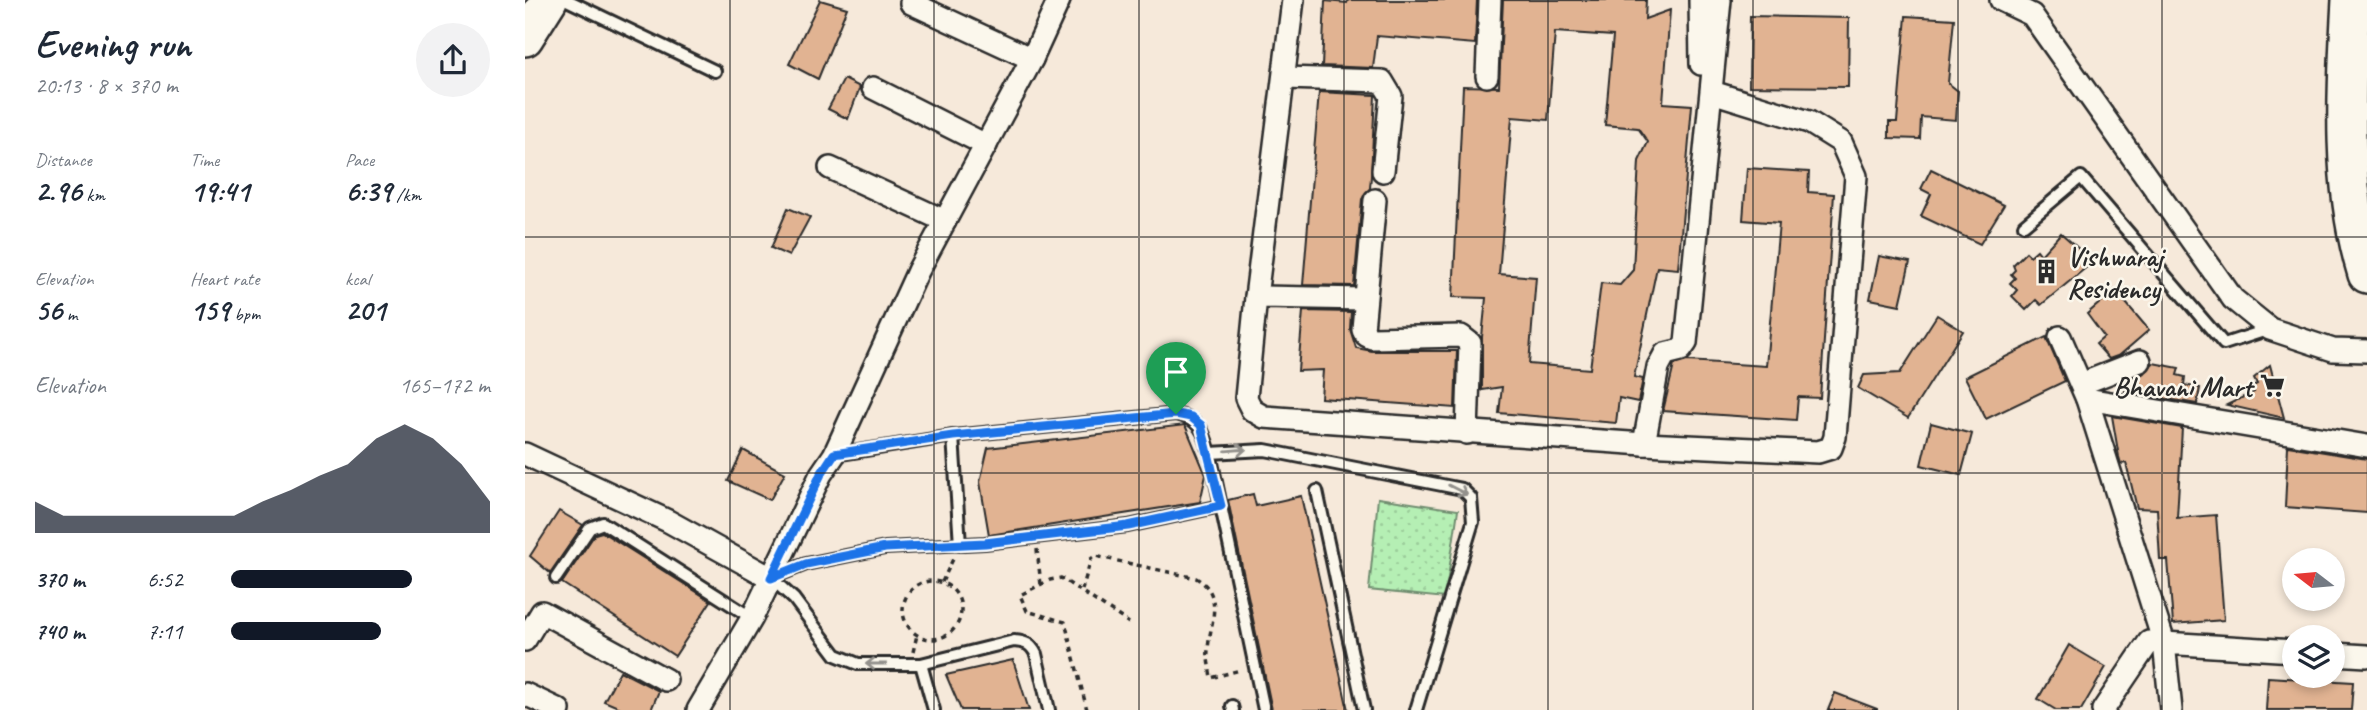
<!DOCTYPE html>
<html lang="en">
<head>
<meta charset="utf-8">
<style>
	:root { --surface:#fff; --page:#f2f2f3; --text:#1f2937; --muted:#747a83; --accent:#111827 }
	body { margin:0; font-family:Caveat,sans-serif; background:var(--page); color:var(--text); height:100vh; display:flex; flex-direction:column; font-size:26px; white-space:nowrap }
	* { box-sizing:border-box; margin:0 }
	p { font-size:23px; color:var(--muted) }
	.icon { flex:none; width:38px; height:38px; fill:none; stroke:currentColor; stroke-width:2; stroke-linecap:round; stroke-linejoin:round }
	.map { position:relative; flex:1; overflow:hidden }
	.details { display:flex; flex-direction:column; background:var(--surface); width:525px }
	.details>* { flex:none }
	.needle { width:46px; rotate:286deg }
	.controls { position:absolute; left:1757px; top:548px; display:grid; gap:14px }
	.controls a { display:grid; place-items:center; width:63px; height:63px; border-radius:50%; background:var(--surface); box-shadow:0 4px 10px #0003; font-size:35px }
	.pin { position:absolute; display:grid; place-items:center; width:60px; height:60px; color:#fff; margin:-72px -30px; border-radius:50% 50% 50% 0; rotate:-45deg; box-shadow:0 0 7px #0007 }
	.pin .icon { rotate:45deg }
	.round { display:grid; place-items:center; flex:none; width:74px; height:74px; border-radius:37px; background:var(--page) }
	.summary { display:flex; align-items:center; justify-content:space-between; height:119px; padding:0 35px }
	h1 { font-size:38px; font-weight:600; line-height:52px }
	.figures { display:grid; grid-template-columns:repeat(3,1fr); gap:10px; height:119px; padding:7px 35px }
	.figures div { display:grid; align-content:center }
	.figures b { font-size:30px; font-weight:600 }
	.figures small { font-size:19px; font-weight:400 }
	.figures p { font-size:19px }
	.chart { height:196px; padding:14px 35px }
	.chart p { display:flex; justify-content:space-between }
	.chart svg { width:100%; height:126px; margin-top:7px; fill:var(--accent); opacity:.7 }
	ul { padding:0 35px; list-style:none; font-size:23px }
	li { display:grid; grid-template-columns:112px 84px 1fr; align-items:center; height:52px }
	li i { height:18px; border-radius:9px; background:var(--accent) }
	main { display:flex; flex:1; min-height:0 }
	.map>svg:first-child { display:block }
	.park { fill:url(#park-dots); stroke:#708d70; stroke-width:2 }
	.building { fill:#e1b392; stroke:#2b2b2b; stroke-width:2; fill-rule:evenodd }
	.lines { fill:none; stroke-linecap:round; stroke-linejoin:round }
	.service-casing { stroke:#2b2b2b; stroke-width:16 }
	.minor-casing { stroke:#2b2b2b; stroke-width:26 }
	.primary-casing { stroke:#2b2b2b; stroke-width:40 }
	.trunk-casing { stroke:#2b2b2b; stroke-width:42 }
	.path { stroke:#2b2b2b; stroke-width:3.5; stroke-dasharray:5 5; stroke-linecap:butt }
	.service { stroke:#fbf7ec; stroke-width:10 }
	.minor { stroke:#fbf7ec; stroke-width:21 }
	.primary { stroke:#fbf7ec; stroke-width:35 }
	.trunk { stroke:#fbf7ec; stroke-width:37 }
	.oneway { stroke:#93918c }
	.route-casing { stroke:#fff; stroke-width:14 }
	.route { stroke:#1a73e8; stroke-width:9 }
	.grid { fill:none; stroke:#2b2b2b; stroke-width:2; stroke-opacity:0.55 }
	.labels { text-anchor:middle; stroke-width:5; stroke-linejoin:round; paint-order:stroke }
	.poi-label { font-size:28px; font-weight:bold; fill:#2b2b2b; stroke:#fbf7ec; text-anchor:start }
</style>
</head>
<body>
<main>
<section class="details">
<div class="summary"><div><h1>Evening run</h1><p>20:13 · 8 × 370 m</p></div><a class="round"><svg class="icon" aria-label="share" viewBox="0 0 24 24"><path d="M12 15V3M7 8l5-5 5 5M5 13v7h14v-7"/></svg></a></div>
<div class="figures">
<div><p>Distance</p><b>2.96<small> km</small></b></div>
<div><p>Time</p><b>19:41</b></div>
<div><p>Pace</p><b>6:39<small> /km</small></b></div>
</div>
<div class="figures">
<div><p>Elevation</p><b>56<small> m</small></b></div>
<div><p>Heart rate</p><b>159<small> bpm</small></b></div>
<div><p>kcal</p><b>201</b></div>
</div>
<div class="chart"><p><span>Elevation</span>165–172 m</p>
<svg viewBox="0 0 160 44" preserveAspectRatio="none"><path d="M0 44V33L10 38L20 38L30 38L40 38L50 38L60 38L70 38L80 33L90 29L100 24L110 20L120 11L130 6L140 11L150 20L160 33V44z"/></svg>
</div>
<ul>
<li><b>370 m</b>6:52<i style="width:70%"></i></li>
<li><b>740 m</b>7:11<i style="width:58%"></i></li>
</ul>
</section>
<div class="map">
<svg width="1842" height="710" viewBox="0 0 1842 710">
	<defs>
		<pattern id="park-dots" width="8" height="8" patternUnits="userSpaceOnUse" patternTransform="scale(1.75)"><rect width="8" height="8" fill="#b5efb4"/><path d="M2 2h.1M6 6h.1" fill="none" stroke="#9ccd9b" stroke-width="1.8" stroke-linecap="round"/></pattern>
	</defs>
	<rect width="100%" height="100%" fill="#f6e9da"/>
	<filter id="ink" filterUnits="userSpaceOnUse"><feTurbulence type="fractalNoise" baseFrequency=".0143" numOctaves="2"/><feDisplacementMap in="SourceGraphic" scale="14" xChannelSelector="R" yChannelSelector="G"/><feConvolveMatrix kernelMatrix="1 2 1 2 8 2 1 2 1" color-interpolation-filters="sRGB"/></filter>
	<g filter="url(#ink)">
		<path class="park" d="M853 498 933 510 920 598 844 590Z"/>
		<g class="building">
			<path d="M295 0 322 8 293 79 264 64Z"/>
			<path d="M823 0H952L950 44 852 36 848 68 797 66 800 1 822 3Z"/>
			<path d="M978 0H1121L1120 19 1145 10 1138 103 1167 105 1153 269 1132 267 1109 377 1118 379 1113 402 1094 398 1091 423 974 413 977 387 957 390V337L961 298 928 297 938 86 974 87ZM1030 32 1088 36 1080 125 1113 128 1123 142 1114 161 1108 270 1095 285 1076 283 1065 369 1004 364 1011 277 974 274 987 117 1023 120Z"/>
			<path d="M1225 16 1324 18 1323 87 1224 86Z"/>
			<path d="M1381 16 1429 19 1423 83 1433 91 1431 120 1396 117 1395 139 1364 138V122H1372Z"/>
			<path d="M319 79 335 87 323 119 303 109Z"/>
			<path d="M794 92 850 95 846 176 845 188 837 199 829 286 778 285Z"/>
			<path d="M1222 168 1284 172 1283 192 1309 194 1295 398 1273 397 1271 420 1138 411 1149 365 1162 361 1241 366 1254 223 1218 220Z"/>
			<path d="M1406 169 1479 205 1455 244 1396 216 1406 194 1396 189Z"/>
			<path d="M263 208 285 217 264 256 246 248Z"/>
			<path d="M1536 233 1555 250 1563 266 1516 305 1511 300 1501 310 1487 296 1492 290 1485 283 1490 278 1486 274 1490 270 1488 265 1501 252 1505 256 1512 250 1516 255Z"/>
			<path d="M1354 256 1385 262 1375 305 1345 299Z"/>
			<path d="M1590 290 1624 330 1595 355 1584 359 1571 344 1579 337 1562 314Z"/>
			<path d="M778 311 826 312 825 329 831 348 847 351H932L930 408 796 398 798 370 773 371Z"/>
			<path d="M1412 315 1438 331 1383 418 1333 388 1339 375 1375 373Z"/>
			<path d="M1521 337 1540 381 1461 419 1440 377Z"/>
			<path d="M1628 363 1654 368 1652 375 1660 377 1659 385 1675 388 1672 404 1600 392 1602 380 1620 373Z"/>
			<path d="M1745 365 1759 418 1702 405 1729 392 1726 387 1732 384 1729 378Z"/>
			<path d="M1587 416 1657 428 1652 518 1691 515 1699 620 1648 624 1643 560H1635L1632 509 1612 508 1601 463 1596 464 1594 457Z"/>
			<path d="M1406 423 1447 434 1436 475 1396 465Z"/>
			<path d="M660 425 681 475 675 502 464 535 455 482 463 448Z"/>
			<path d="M1763 446 1842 459V513L1760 507Z"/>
			<path d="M218 450 260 473 245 500 203 481Z"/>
			<path d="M728 494 731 506 776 496 823 710H747L703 500Z"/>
			<path d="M34 511 58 525 25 573 5 556Z"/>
			<path d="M77 532 186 601 150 656 37 583 70 534Z"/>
			<path d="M1544 645 1581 667 1556 710H1531L1513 699Z"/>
			<path d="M488 660 504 710H436L421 675Z"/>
			<path d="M95 671 134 691 126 710H100L79 701Z"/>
			<path d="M1743 677 1828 682 1826 710H1741Z"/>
			<path d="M1310 693 1352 709V710H1303Z"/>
		</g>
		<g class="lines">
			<defs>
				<g id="service">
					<path d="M42 0 190 71"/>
					<path d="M1499 225 1556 177 1699 344 1745 329"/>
					<path d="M428 436 435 545"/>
					<path d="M309 455 428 436 651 414C675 419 679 431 685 453L740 450 937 489 946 498 948 522 891 710"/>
					<path d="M792 491 839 710"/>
					<path d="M696 506 739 710"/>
					<path d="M31 578 65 528 78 523 227 618"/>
					<path d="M396 664 489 641C501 642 506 644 511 654L524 710"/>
					<path d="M707 706 708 710"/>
					<path d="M409 710 396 664H333L311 655 269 599 246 578 281 564 360 548 460 543 603 526 696 506 685 453"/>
				</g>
				<g id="minor">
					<path d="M1175 0 1176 64"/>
					<path d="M1476 0 1507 15 1708 299 1745 329 1808 350 1842 351"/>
					<path d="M386 3 507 59"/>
					<path d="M962 76 965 0"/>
					<path d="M760 78 857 81 866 96 858 171"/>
					<path d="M348 88 461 145"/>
					<path d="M305 168 420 221"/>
					<path d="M850 200 838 329 841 335 847 338 936 336 945 343 942 433"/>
					<path d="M731 297 768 0"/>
					<path d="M839 299 731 297 721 398 727 410 739 417 1119 444 1293 452 1306 448 1310 437 1331 176 1316 142 1284 122 1187 92"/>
					<path d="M1535 337 1562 399 1639 643 1624 642 1578 710"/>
					<path d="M1556 384 1615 361"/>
					<path d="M1562 399 1842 446"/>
					<path d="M1119 444 1133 367 1140 354 1156 350 1161 343 1195 0"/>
					<path d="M0 454 143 521 246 578"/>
					<path d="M0 640 17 612 141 680"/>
					<path d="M1808 654 1842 656"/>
					<path d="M0 694 34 710"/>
					<path d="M173 710 227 618 296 474 309 455 393 271 507 59 534 0"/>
					<path d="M1646 710 1639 643 1769 651"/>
				</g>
				<path id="primary" d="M0 38 24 0"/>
				<path id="trunk" d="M1826 0C1821 90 1815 187 1842 274"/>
			</defs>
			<use href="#service" class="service-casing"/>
			<use href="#minor" class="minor-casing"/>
			<use href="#primary" class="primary-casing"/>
			<use href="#trunk" class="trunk-casing"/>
			<g class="path">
				<path d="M512 549 516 585"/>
				<circle cx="407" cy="610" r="29"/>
				<path d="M417 582 428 559"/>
				<path d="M557 590 566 559 570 556 671 578C701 595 684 626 683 650 682 659 685 669 686 678L715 670"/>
				<path d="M388 652 392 635"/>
				<path d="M562 710 540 622 502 611 495 595 525 580 536 578 604 623"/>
			</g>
			<use href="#service" class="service"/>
			<use href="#minor" class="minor"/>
			<use href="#primary" class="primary"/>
			<use href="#trunk" class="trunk"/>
		</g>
		<defs><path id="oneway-shaft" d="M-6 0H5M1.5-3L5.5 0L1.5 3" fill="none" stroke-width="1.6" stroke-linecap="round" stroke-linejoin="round" transform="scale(1.75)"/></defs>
		<g class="oneway">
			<use href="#oneway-shaft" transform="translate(711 450) rotate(-5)"/>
			<use href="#oneway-shaft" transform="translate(933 490) rotate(27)"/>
			<use href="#oneway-shaft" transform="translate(351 664) rotate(-180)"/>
		</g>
	</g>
	<g class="lines" filter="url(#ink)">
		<defs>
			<path id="route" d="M651 414 666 417 676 425 696 506 603 526 460 543 360 548 281 564 246 578 296 474 309 454 428 436Z"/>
		</defs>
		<use href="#route" class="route-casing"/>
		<use href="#route" class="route"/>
	</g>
	<path class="grid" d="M205 0V710M409 0V710M614 0V710M819 0V710M1023 0V710M1228 0V710M1433 0V710M1637 0V710M0 237H1842M0 473H1842"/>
	<defs>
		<symbol id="building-bare" viewBox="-9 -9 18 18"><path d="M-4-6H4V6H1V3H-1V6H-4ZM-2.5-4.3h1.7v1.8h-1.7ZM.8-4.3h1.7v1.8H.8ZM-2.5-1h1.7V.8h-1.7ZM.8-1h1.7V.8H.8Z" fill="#2b2b2b" stroke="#fbf7ec" stroke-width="2.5" paint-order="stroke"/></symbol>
		<symbol id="supermarket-bare" viewBox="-9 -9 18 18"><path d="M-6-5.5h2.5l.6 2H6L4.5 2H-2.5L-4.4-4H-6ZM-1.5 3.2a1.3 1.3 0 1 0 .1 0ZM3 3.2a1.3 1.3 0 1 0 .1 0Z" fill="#2b2b2b" stroke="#fbf7ec" stroke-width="2.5" paint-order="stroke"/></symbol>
	</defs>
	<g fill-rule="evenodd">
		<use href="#building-bare" x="1504" y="254" width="35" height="35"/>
		<use href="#supermarket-bare" x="1730" y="368" width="35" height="35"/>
	</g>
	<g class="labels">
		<g class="poi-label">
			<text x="1542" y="266">Vishwaraj<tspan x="1542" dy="32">Residency</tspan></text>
			<text x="1727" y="396" text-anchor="end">Bhavani Mart</text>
		</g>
	</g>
</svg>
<div class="controls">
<a><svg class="needle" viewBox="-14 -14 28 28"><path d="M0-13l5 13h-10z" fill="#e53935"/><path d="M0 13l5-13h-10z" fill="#747a83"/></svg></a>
<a><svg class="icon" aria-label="layers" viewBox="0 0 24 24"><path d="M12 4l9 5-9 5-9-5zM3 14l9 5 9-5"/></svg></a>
</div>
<div class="pin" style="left:651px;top:414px;background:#1e9e55"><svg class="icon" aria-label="arrive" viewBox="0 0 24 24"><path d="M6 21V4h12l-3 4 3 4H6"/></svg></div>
</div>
</main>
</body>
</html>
